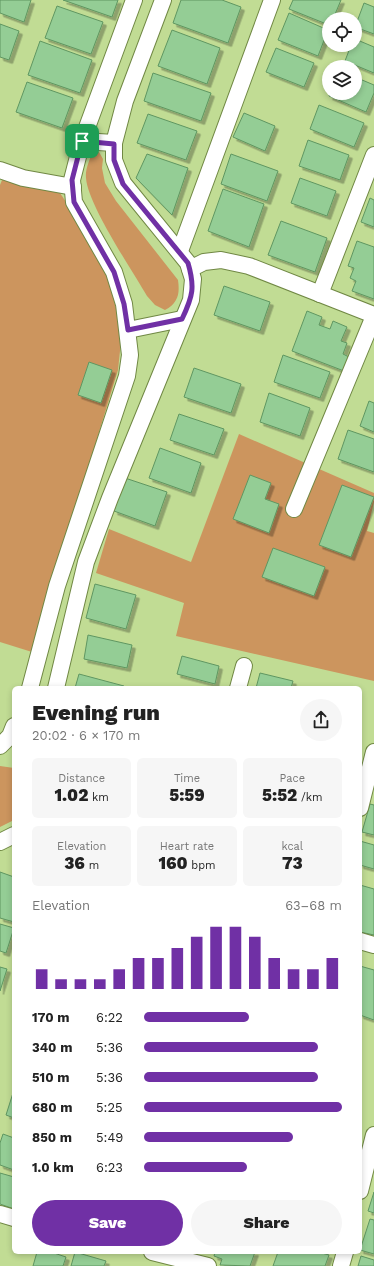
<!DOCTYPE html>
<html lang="en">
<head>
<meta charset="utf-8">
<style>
	:root { --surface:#fff; --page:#f6f6f6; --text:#222; --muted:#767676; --accent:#7030a5 }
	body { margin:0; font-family:"Work Sans",sans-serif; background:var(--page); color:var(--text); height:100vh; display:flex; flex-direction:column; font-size:15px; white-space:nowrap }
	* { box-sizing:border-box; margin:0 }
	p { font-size:13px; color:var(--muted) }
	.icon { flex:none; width:22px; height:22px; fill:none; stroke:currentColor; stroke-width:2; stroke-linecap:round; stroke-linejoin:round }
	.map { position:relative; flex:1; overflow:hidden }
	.panel { position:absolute; left:12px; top:686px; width:350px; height:568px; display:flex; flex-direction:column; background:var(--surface); border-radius:6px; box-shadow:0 2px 6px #0003 }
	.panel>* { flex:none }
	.buttons { position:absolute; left:322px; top:12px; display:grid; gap:8px }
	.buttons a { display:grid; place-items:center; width:40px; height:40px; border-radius:50%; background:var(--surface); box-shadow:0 2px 6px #0003; font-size:20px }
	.pin { position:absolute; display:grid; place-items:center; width:34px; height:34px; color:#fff; margin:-17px; border-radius:8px; box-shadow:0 2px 6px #0006 }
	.round { display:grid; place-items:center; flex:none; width:42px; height:42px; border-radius:21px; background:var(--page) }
	.headline { display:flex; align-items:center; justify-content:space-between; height:68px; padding:0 20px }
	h1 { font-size:22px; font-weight:800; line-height:30px }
	.metrics { display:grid; grid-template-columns:repeat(3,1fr); gap:6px; height:68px; padding:4px 20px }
	.metrics div { display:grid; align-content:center; border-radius:6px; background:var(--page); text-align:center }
	.metrics b { font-size:17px; font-weight:800 }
	.metrics small { font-size:11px; font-weight:400 }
	.metrics p { font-size:11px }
	.chart { height:112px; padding:8px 20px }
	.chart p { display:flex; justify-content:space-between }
	.chart svg { width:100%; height:72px; margin-top:4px; stroke:var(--accent); stroke-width:6 }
	.button { display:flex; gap:8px; margin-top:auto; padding:8px 20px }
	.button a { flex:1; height:46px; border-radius:24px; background:var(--accent); color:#fff; font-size:16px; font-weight:800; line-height:46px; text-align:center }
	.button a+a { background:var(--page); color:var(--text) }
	ul { padding:0 20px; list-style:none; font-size:13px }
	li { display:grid; grid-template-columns:64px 48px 1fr; align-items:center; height:30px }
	li i { height:10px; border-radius:5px; background:var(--accent) }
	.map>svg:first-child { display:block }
	.green { fill:#cc955e }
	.building { fill:#94cd95; stroke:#5f9661; filter:url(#shadow) }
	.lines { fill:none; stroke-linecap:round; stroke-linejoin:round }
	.street-casing { stroke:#708844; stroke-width:18 }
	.street { stroke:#fff; stroke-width:16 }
	.route-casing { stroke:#fff; stroke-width:8 }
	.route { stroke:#7030a5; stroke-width:5 }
</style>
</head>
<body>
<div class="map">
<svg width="374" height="1266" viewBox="0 0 374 1266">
	<defs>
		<filter id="shadow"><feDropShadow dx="3.5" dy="3.5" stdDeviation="0" flood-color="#0004"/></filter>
	</defs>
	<rect width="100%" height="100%" fill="#c1dc94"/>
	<g class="green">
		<path d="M93 151 99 152 103 159 102 168 105 183 116 201 178 280C180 294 178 303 165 310L155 305 147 296C132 270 88 205 86 178 85 169 90 159 93 151Z"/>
		<path d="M2 180 56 187 88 235 109 280 122 332 118 370 32 652 0 642V185Z"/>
		<path d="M239 434 374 493V502L367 531 374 533V681L176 636 184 603 96 573 109 529 191 562Z"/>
		<path d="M0 766 14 768V820L0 827Z"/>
	</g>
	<g class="building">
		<path d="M0 0H31L24 22 0 13Z"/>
		<path d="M63 0H118L112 17Z"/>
		<path d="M181 0H222L241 7 228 43 173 23Z"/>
		<path d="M293 0H341L333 19H329V25L289 9Z"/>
		<path d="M364 3 374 7V34L355 27Z"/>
		<path d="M57 6 103 22 91 54 45 38Z"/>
		<path d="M289 13 328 30 318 56 278 40Z"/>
		<path d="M0 24 19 31 9 60 0 57Z"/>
		<path d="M172 30 220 48 207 84 158 66Z"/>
		<path d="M355 39 374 47V73L345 61 351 45H355Z"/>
		<path d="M40 41 92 60 80 93 28 75Z"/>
		<path d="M276 48 314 63 304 87 266 72Z"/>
		<path d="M153 73 211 93 201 121 144 101Z"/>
		<path d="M355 77 374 85V93L366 112 329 96 330 93H355Z"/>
		<path d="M27 82 73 98 62 128 16 112Z"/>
		<path d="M319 105 364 123 354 147 310 129Z"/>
		<path d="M244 113 275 126 265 151 233 137Z"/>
		<path d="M148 114 197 131 186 160 137 143Z"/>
		<path d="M308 140 349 155 340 180 299 166Z"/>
		<path d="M147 154 188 168 172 215 136 178Z"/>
		<path d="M231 154 278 171 267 201 221 184Z"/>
		<path d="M300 178 336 191 327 216 291 203Z"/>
		<path d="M223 189 264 204 249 247 208 231Z"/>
		<path d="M370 198 374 200V227L361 222Z"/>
		<path d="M281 221 327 238 315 272 268 255Z"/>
		<path d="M357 241 374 247V299L352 291 356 281 350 278 354 268 348 266Z"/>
		<path d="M224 286 270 302 260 331 214 315Z"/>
		<path d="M307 311 322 317 319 325 330 329 333 321 347 327 341 341 347 343 343 354 349 357 344 371 292 351Z"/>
		<path d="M283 355 330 372 320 398 274 382Z"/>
		<path d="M89 362 112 370 101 403 78 395Z"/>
		<path d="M194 368 241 384 231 413 184 397Z"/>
		<path d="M269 393 310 408 300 436 260 422Z"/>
		<path d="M369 401 374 403V432L360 426Z"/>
		<path d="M179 414 224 429 214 455 170 440Z"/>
		<path d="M348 430 374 439V472L338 459Z"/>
		<path d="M160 448 201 463 191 493 149 478Z"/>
		<path d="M250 475 271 483 265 499 279 504 269 533 233 519Z"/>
		<path d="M125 478 167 492 155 526 114 511Z"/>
		<path d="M342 485 374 497 351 557 319 545Z"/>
		<path d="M273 548 325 567 314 596 262 577Z"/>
		<path d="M95 584 136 595 126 629 86 618Z"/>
		<path d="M88 635 132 645 127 668 84 659Z"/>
		<path d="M182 656 219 666 215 684 177 674Z"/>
		<path d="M260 673 293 681 291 688H256Z"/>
		<path d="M79 674 124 686V688H75Z"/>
		<path d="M370 804 374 805V835L362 832Z"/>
		<path d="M360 841 374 845V869L360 865Z"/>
		<path d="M0 872 14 877V922L0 918Z"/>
		<path d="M360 885 374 889V935L360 932Z"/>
		<path d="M0 924 14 928 6 953 0 951Z"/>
		<path d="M360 966 374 970V1020L360 1015Z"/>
		<path d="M0 967 7 969 0 991Z"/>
		<path d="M13 1093H14V1118L6 1115Z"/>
		<path d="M3 1134 14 1138V1170L0 1165V1143Z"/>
		<path d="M0 1173 14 1177V1209L0 1204Z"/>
		<path d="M374 1192V1213L368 1211Z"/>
		<path d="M370 1219 374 1220V1254L360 1250Z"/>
		<path d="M37 1252H51L66 1257 63 1266H33Z"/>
		<path d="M75 1252 106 1261 104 1266H71Z"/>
		<path d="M215 1252H255L250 1266 220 1265 222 1259 214 1256Z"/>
		<path d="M278 1252H318L329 1255 325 1266H273Z"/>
		<path d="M361 1256 374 1260V1266H358Z"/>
	</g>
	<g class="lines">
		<defs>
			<g id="street">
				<path d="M82 141 114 143"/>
				<path d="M0 170 23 178 73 187"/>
				<path d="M180 251 272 0"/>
				<path d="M190 269 204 262 221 260 249 266 374 315"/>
				<path d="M320 294 374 155"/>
				<path d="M128 330 182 319"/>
				<path d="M294 509 374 316"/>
				<path d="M30 688 57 586 127 376 130 355 124 304 114 272 74 202 72 180 82 141 134 0"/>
				<path d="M56 688 86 562 110 498 191 300 193 279 188 263 123 183 114 160V143L125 101 163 0"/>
				<path d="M238 688 244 666"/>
				<path d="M0 746 10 736 14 726"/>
				<path d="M360 808 374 752"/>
				<path d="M0 842 14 835"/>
				<path d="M360 941 374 945"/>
				<path d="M360 1191 374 1135"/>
				<path d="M0 1214 14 1218"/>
				<path d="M152 1252 208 1266"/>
				<path d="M341 1266 345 1252"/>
			</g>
		</defs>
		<use href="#street" class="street-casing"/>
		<use href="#street" class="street"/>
	</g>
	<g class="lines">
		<defs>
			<path id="route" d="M82 141 114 144V160L123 184 188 263C195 287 193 296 182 319L128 330 124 304 114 272 74 202 72 180Z"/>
		</defs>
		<use href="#route" class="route-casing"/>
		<use href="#route" class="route"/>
	</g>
</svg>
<div class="buttons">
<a><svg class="icon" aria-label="locate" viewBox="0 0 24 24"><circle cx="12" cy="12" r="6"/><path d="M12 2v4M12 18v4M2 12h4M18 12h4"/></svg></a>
<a><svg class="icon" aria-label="layers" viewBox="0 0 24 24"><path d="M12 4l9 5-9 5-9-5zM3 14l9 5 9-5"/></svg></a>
</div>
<div class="pin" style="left:82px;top:141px;background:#1e9e55"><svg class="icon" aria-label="arrive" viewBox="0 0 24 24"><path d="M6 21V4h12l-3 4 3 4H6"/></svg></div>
<section class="panel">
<div class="headline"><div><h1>Evening run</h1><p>20:02 · 6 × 170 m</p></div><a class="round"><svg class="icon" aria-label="share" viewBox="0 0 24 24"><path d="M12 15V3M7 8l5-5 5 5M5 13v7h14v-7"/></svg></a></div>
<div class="metrics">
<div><p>Distance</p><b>1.02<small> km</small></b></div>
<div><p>Time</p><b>5:59</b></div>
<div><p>Pace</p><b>5:52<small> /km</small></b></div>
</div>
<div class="metrics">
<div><p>Elevation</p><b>36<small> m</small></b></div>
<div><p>Heart rate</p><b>160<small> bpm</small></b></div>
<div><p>kcal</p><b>73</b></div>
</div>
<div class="chart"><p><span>Elevation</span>63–68 m</p>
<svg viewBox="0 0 160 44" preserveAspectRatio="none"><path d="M5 44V32M15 44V38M25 44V38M35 44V38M45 44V32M55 44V25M65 44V25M75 44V19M85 44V12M95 44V6M105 44V6M115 44V12M125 44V25M135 44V32M145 44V32M155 44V25"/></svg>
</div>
<ul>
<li><b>170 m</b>6:22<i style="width:53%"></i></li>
<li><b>340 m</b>5:36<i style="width:88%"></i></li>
<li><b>510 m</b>5:36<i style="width:88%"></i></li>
<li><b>680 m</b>5:25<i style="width:100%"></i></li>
<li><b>850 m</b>5:49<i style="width:75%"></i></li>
<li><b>1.0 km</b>6:23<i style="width:52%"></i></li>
</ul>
<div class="button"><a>Save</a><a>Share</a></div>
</section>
</div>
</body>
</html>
